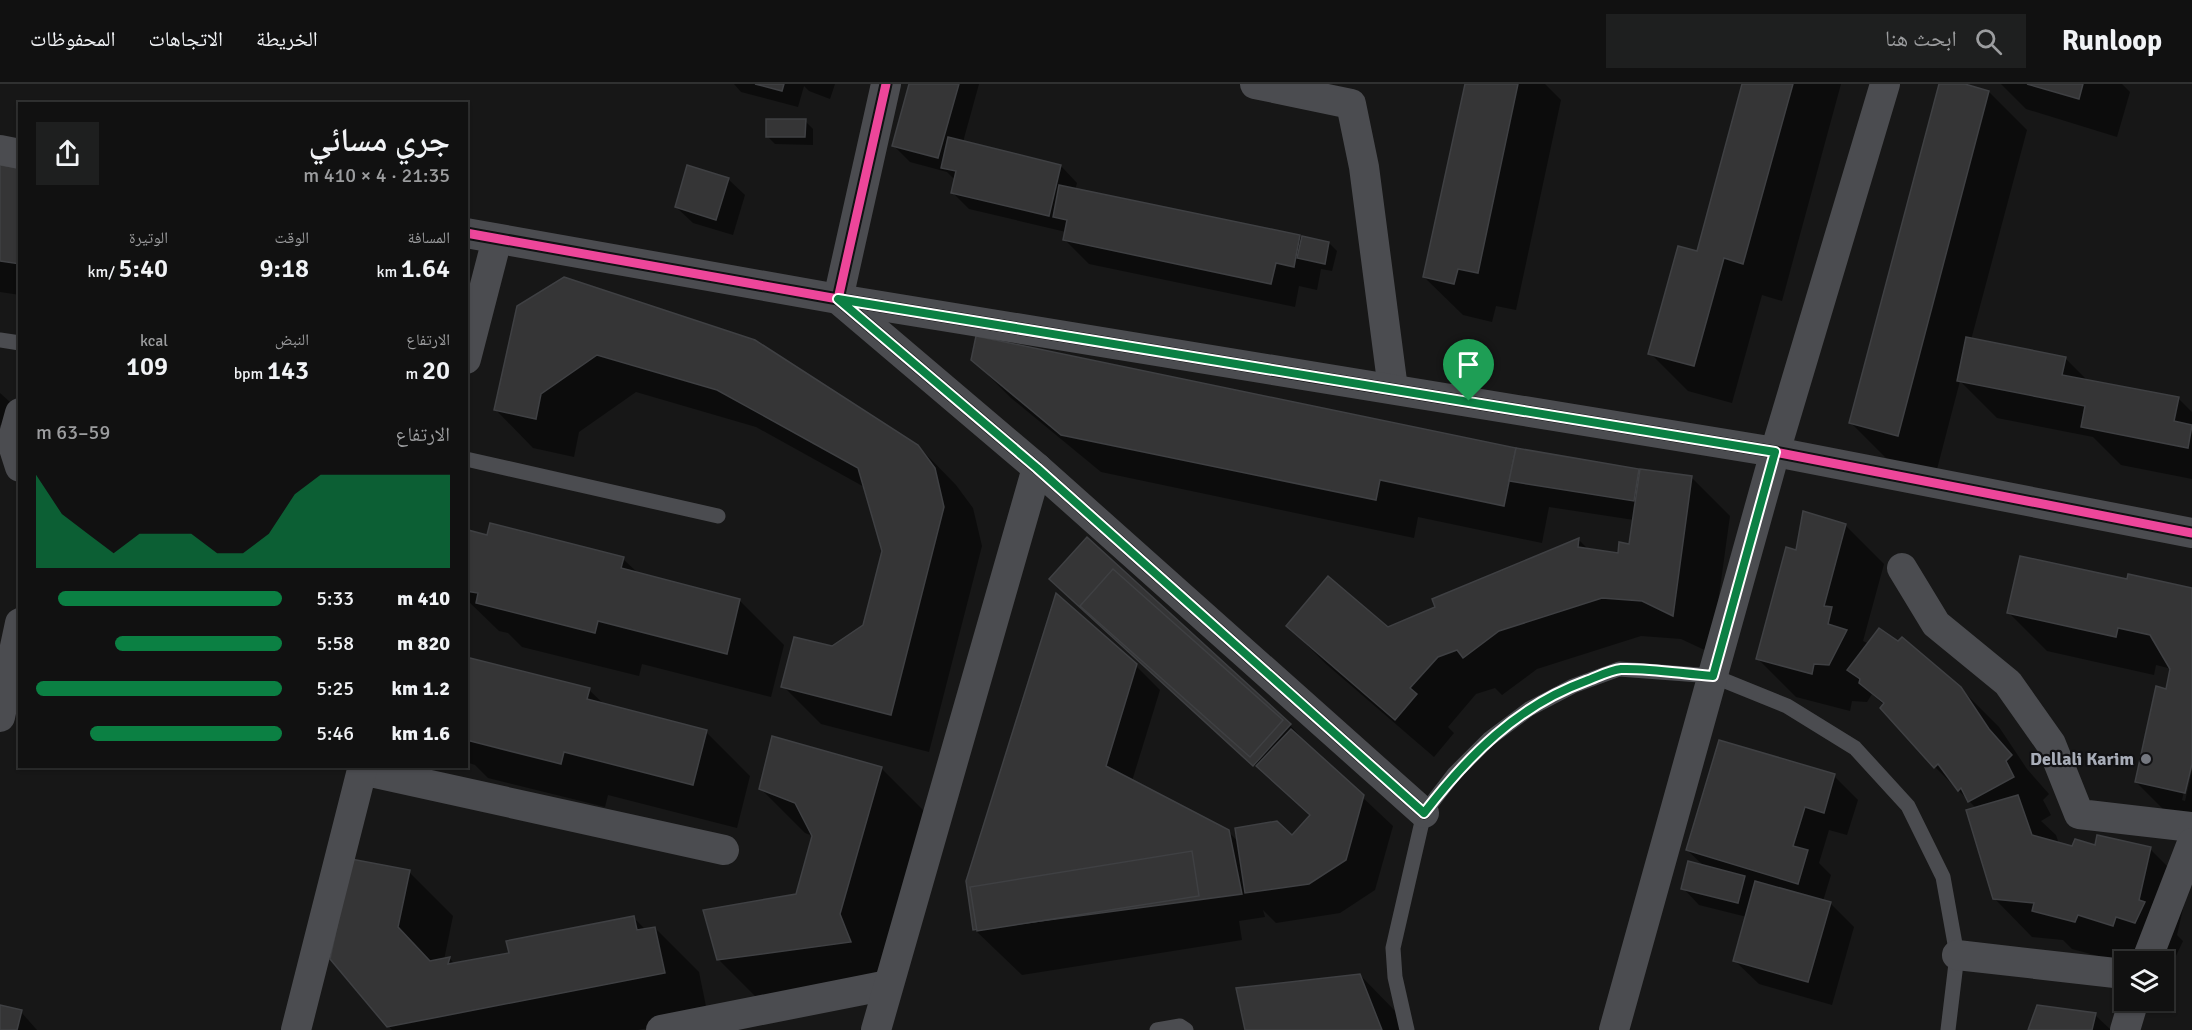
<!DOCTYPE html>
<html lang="ar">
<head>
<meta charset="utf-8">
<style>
	:root { --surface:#111; --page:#1e1f1f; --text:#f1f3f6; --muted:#9c9d9f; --line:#303131; --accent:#0b8043 }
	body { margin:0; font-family:Signika,"Noto Naskh Arabic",sans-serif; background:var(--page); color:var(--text); direction:rtl; height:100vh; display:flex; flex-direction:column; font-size:22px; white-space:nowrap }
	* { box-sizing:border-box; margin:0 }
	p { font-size:20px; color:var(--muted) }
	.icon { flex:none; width:33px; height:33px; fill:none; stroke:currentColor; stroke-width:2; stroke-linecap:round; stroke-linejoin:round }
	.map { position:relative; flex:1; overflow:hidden; direction:ltr }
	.details { position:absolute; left:18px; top:18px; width:450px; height:666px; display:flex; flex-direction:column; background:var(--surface); border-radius:0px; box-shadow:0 2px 4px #0004,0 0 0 2px var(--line); direction:rtl }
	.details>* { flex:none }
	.controls { position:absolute; left:2114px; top:867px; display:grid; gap:12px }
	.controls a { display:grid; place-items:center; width:60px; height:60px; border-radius:0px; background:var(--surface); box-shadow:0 2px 4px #0004,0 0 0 2px var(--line); font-size:30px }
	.pin { position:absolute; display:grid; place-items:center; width:51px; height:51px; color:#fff; margin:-62px -26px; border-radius:50% 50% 50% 0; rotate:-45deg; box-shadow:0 0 6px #0007 }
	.pin .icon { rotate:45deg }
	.round { display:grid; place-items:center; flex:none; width:63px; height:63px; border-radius:0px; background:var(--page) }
	.head { display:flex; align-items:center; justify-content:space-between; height:102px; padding:0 18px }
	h1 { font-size:33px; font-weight:600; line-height:45px }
	.stats { display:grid; grid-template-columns:repeat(3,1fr); gap:9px; height:102px; padding:6px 18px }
	.stats div { display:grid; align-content:center }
	.stats b { font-size:26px; font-weight:600 }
	.stats small { font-size:16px; font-weight:400 }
	.stats p { font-size:16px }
	.chart { height:168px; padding:12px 18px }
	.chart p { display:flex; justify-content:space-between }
	.chart svg { width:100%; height:108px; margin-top:6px; fill:var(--accent); opacity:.7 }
	ul { padding:0 18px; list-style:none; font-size:20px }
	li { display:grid; grid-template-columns:96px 72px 1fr; align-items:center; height:45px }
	li i { height:15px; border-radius:8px; background:var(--accent) }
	header { display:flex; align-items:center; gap:36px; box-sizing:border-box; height:84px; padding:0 30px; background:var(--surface); border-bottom:2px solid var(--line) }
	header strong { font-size:28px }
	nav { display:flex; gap:33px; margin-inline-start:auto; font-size:21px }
	.search { width:420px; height:54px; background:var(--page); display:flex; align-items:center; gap:15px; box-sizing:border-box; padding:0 21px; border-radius:0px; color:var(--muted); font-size:22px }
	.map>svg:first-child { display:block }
	.shadow { fill:#0007 }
	.building { fill:#353536; stroke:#3f4043; stroke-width:1.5 }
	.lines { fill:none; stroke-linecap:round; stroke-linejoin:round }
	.lane { stroke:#4b4c50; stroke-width:15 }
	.street { stroke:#4b4c50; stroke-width:30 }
	.cycleway-casing { stroke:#111113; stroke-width:13 }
	.cycleway { stroke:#ed469a; stroke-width:9 }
	.route-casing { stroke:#fff; stroke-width:12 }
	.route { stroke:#0b8043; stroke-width:8 }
	.poi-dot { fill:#757880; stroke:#111113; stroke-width:2 }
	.labels { text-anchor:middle; stroke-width:4.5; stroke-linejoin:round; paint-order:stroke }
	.poi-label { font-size:18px; font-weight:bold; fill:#a8adb8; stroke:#111113; text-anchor:end }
</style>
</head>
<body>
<header>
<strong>Runloop</strong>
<div class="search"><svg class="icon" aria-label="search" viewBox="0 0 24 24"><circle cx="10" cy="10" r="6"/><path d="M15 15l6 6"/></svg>ابحث هنا</div>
<nav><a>الخريطة</a><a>الاتجاهات</a><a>المحفوظات</a></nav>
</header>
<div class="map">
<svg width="2192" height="946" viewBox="0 0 2192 946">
	<rect width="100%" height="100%" fill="#171717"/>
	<g class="shadow">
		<path d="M734 0H835L830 15 809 7 804 2 798 23 741 8Z"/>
		<path d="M910 0H979L963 58 1061 82 1077 99 1075 106 1299 152 1303 156 1329 159 1337 167 1332 187 1321 185 1317 206 1299 202 1295 223 1089 180 1065 156 1066 148 969 125 952 108 955 96 947 88 910 78 893 61Z"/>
		<path d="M1466 0H1545L1561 16 1516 226 1496 222 1492 238 1463 231 1424 193Z"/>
		<path d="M1744 0H1841L1782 217 1762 211 1732 319 1688 307 1650 269 1698 169Z"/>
		<path d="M1940 0H1959L1989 8 2027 46 1971 256 2065 274 2088 297 2178 314 2192 328V395L2121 381 2093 353 1997 334 1960 297 1936 389 1889 377 1851 339Z"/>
		<path d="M2001 0H2122L2130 8 2117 53 2026 25Z"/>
		<path d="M805 37 813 45V61L775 60 767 52Z"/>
		<path d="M0 83 20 86V211L0 208Z"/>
		<path d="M728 95 745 111 733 151 693 139 676 123Z"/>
		<path d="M518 223 918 362 956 401 973 424 982 462 929 668 821 640 783 602 865 542 884 467 866 404 756 343 636 308 579 348 574 373 533 364 495 325Z"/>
		<path d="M973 276 1515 365 1638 386 1641 389 1692 394 1730 432 1711 569 1681 555 1641 552 1537 585 1502 611 1495 604 1476 610 1448 643 1454 649 1434 673 1326 580 1288 542 1388 545 1437 524 1434 516 1579 456 1590 467 1619 471 1631 462 1634 436 1549 423 1542 459 1418 433 1414 454 1101 388 1011 314Z"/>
		<path d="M0 309 10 318 4 342 0 341Z"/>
		<path d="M1846 442 1884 480 1863 557 1960 604 1999 643 2027 685 2049 710 2043 716 2051 731 2041 737 2056 751 2059 760 2073 764 2150 765 2188 803 2177 851 2183 857 2174 876 2154 870 2146 878 2116 868 2113 876 2072 865 2063 856 2032 853 1994 814 1977 725 1935 683 1882 624 1884 621 1872 610 1867 618 1852 617 1850 627 1796 613 1758 575 1797 468Z"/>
		<path d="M488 453 623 475 639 490 740 517 784 561 771 613 642 580 639 592 522 563 508 549 499 547 466 515V458Z"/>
		<path d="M1087 456 1290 641 1312 666 1393 742 1375 806 1340 829 1276 839 1263 826 1265 833 1239 837 1242 856 1022 891 974 845 1136 582 1160 606 1132 697 1228 747 1238 758 1292 753 1311 733 1104 544Z"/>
		<path d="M2128 497 2192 506V673L2182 716 2185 717 2192 687V740L2174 736 2136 698 2172 585 2156 581 2154 591 2047 567 2009 529Z"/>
		<path d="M466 575 589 606 605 621 706 648 750 692 737 744 608 711 605 723 488 694 475 681 466 678Z"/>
		<path d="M881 684 925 728 894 902 762 919 718 875 798 812 813 752 805 749 761 705Z"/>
		<path d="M1834 692 1858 716 1847 751 1829 746 1819 779 1831 791 1823 817 1830 819 1854 843 1832 921 1759 900 1735 877 1747 833 1699 821 1683 804 1705 783 1687 766Z"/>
		<path d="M409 788 453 832 444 876 450 875 455 880 511 870 633 833 646 846 655 844 699 888 708 932 638 946H392L331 875Z"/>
		<path d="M1360 891 1398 930 1404 946H1246Z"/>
		<path d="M0 922 21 928 37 946H0Z"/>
		<path d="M2095 931 2111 946H2029Z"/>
	</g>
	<g class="building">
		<path d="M755 0H784L782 7Z"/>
		<path d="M909 0H959L938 74 892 62Z"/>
		<path d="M1465 0H1518L1478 189 1458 185 1454 200 1423 193Z"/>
		<path d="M1742 0H1793L1743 180 1724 174 1694 282 1648 270 1678 162 1697 167Z"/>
		<path d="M1939 0H1965L1989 7 1898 352 1849 339Z"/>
		<path d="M2027 0H2083L2079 15Z"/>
		<path d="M766 35H806L805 53H766Z"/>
		<path d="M948 53 1061 81 1049 132 951 109 956 87 941 84Z"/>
		<path d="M0 81 20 84V180L0 177Z"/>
		<path d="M687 81 729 94 716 136 675 123Z"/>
		<path d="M1059 101 1300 151 1294 183 1276 179 1271 200 1063 156 1067 136 1053 133Z"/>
		<path d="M1302 152 1329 158 1325 180 1297 174Z"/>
		<path d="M564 193 755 256 918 361 935 384 944 423 891 631 781 603 794 553 832 562 863 541 882 467 858 384 717 306 597 271 541 310 536 335 494 326 517 222Z"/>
		<path d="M976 252 1516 364 1504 422 1380 396 1376 416 1061 351 971 276Z"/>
		<path d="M1966 253 2066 273 2062 291 2179 313 2174 337 2192 341 2188 364 2081 343 2085 322 1957 297Z"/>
		<path d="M1516 364 1639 385 1634 417 1509 397Z"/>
		<path d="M1640 385 1692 392 1673 532 1642 517 1602 514 1499 547 1463 574 1457 566 1438 573 1410 604 1417 610 1395 636 1286 542 1328 492 1388 543 1435 523 1432 515 1579 454 1578 463 1618 469 1619 458 1629 460Z"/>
		<path d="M1803 427 1846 440 1824 522 1832 523 1828 540 1847 546 1829 581 1814 580 1812 590 1756 575 1786 463 1796 466Z"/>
		<path d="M490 439 624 473 621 484 740 515 727 570 598 537 595 549 476 519 478 509 466 507V452L468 446 487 451Z"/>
		<path d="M1087 453 1291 640 1253 682 1049 495Z"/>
		<path d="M2020 472 2127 495 2128 490 2192 504V680L2185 709 2135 698 2156 602 2166 605 2170 585 2150 551 2118 544 2116 553 2007 529Z"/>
		<path d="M1113 485 1283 636 1250 673 1080 522Z"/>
		<path d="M1056 509 1137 580 1106 682 1229 746 1242 810 973 846 966 797Z"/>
		<path d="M1879 544 1898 557 1902 553 1961 603 1989 645 2012 671 2006 677 2014 693 1968 718 1961 704 1958 707 1938 680 1934 684 1880 624 1884 619 1859 599 1860 595 1847 586Z"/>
		<path d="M466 573 590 604 587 615 707 646 693 701 564 668 561 680 466 656Z"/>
		<path d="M1291 645 1364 711 1346 776 1309 800 1245 809 1235 744 1277 737 1292 751 1310 731 1256 682Z"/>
		<path d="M772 652 882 683 840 830 851 858 717 876 703 826 796 810 812 752 795 719 759 705Z"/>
		<path d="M1719 656 1835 690 1824 729 1805 723 1793 762 1808 766 1798 800 1686 766Z"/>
		<path d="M2018 711 2032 751 2072 762 2075 755 2095 761 2097 751 2151 763 2139 816 2145 818 2135 839 2116 833 2113 842 2078 831 2075 838 2032 827 2034 819 1993 815 1966 726Z"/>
		<path d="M1192 767 1199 812 977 847 970 803Z"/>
		<path d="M351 775 410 786 398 843 430 877 450 873 448 880 509 869 506 857 634 832 637 846 655 843 665 889 387 943 330 875Z"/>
		<path d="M1688 777 1745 792 1738 819 1681 805Z"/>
		<path d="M1755 797 1831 818 1808 898 1733 877Z"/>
		<path d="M1360 890 1382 946H1245L1236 904Z"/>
		<path d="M0 921 22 926 17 946H0Z"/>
		<path d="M2037 921 2096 929 2092 946H2028Z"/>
	</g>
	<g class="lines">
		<g class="lane">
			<path d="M0 256 20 259"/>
			<path d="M466 375 718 432"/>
			<path d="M1157 946 1180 942 1186 946"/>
			<path d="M1407 946 1395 893 1393 864 1424 729 1454 690 1489 655 1529 625 1573 602 1619 585 1713 592 1787 622 1855 664 1908 722 1943 793 1957 871 1948 946"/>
		</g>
		<g class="street">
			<path d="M886 0 838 215 1037 384 1424 729"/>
			<path d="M1255 0 1351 20 1364 83 1393 305"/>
			<path d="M0 66 20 70"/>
			<path d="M466 149 838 215 1775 368 2192 449"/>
			<path d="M466 275 497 155"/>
			<path d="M20 329 12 358 20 383"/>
			<path d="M1902 484 1936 540 2008 599 2051 660 2079 730 2192 743"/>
			<path d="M0 633 20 539"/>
			<path d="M362 686 724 766"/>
			<path d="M1957 871 2124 890"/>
			<path d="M2146 878 2192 759"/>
			<path d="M296 946 363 682"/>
			<path d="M661 946 888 901"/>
			<path d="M876 946 1037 384"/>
			<path d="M1614 946 1775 368 1885 0"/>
			<path d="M2125 946 2134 916"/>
		</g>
		<defs>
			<g id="cycleway">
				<path d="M886 0 838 215 1037 384 1424 729"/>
				<path d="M466 149 838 215 1775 368 2192 449"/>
			</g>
		</defs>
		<use href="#cycleway" class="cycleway-casing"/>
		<use href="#cycleway" class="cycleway"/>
	</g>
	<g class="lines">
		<defs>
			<path id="route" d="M838 215 1775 368 1713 592C1683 590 1651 584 1621 585 1610 586 1597 593 1586 597 1517 622 1468 672 1424 729L1037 384Z"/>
		</defs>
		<use href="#route" class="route-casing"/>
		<use href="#route" class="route"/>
	</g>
	<circle class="poi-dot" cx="2146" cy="675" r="6"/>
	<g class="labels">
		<g class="poi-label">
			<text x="2134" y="681">Dellali Karim</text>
		</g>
	</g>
</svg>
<div class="controls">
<a><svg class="icon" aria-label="layers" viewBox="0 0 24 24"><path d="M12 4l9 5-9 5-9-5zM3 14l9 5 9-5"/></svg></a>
</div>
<div class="pin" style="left:1469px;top:317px;background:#1e9e55"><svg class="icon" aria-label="arrive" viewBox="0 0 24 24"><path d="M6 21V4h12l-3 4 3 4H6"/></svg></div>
<section class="details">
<div class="head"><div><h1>جري مسائي</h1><p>21:35 · 4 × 410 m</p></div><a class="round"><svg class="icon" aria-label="share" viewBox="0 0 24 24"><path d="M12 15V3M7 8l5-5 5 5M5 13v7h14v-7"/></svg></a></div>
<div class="stats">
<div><p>المسافة</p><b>1.64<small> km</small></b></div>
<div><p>الوقت</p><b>9:18</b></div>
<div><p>الوتيرة</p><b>5:40<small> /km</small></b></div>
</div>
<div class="stats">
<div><p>الارتفاع</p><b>20<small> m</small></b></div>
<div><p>النبض</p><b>143<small> bpm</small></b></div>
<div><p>kcal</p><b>109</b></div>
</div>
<div class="chart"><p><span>الارتفاع</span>59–63 m</p>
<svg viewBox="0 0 160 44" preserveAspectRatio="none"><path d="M0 44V6L10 22L20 30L30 38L40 30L50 30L60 30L70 38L80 38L90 30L100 14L110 6L120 6L130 6L140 6L150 6L160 6V44z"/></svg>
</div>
<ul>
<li><b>410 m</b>5:33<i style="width:91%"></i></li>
<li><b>820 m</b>5:58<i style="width:68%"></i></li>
<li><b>1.2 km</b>5:25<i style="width:100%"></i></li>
<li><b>1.6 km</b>5:46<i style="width:78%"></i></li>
</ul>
</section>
</div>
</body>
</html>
